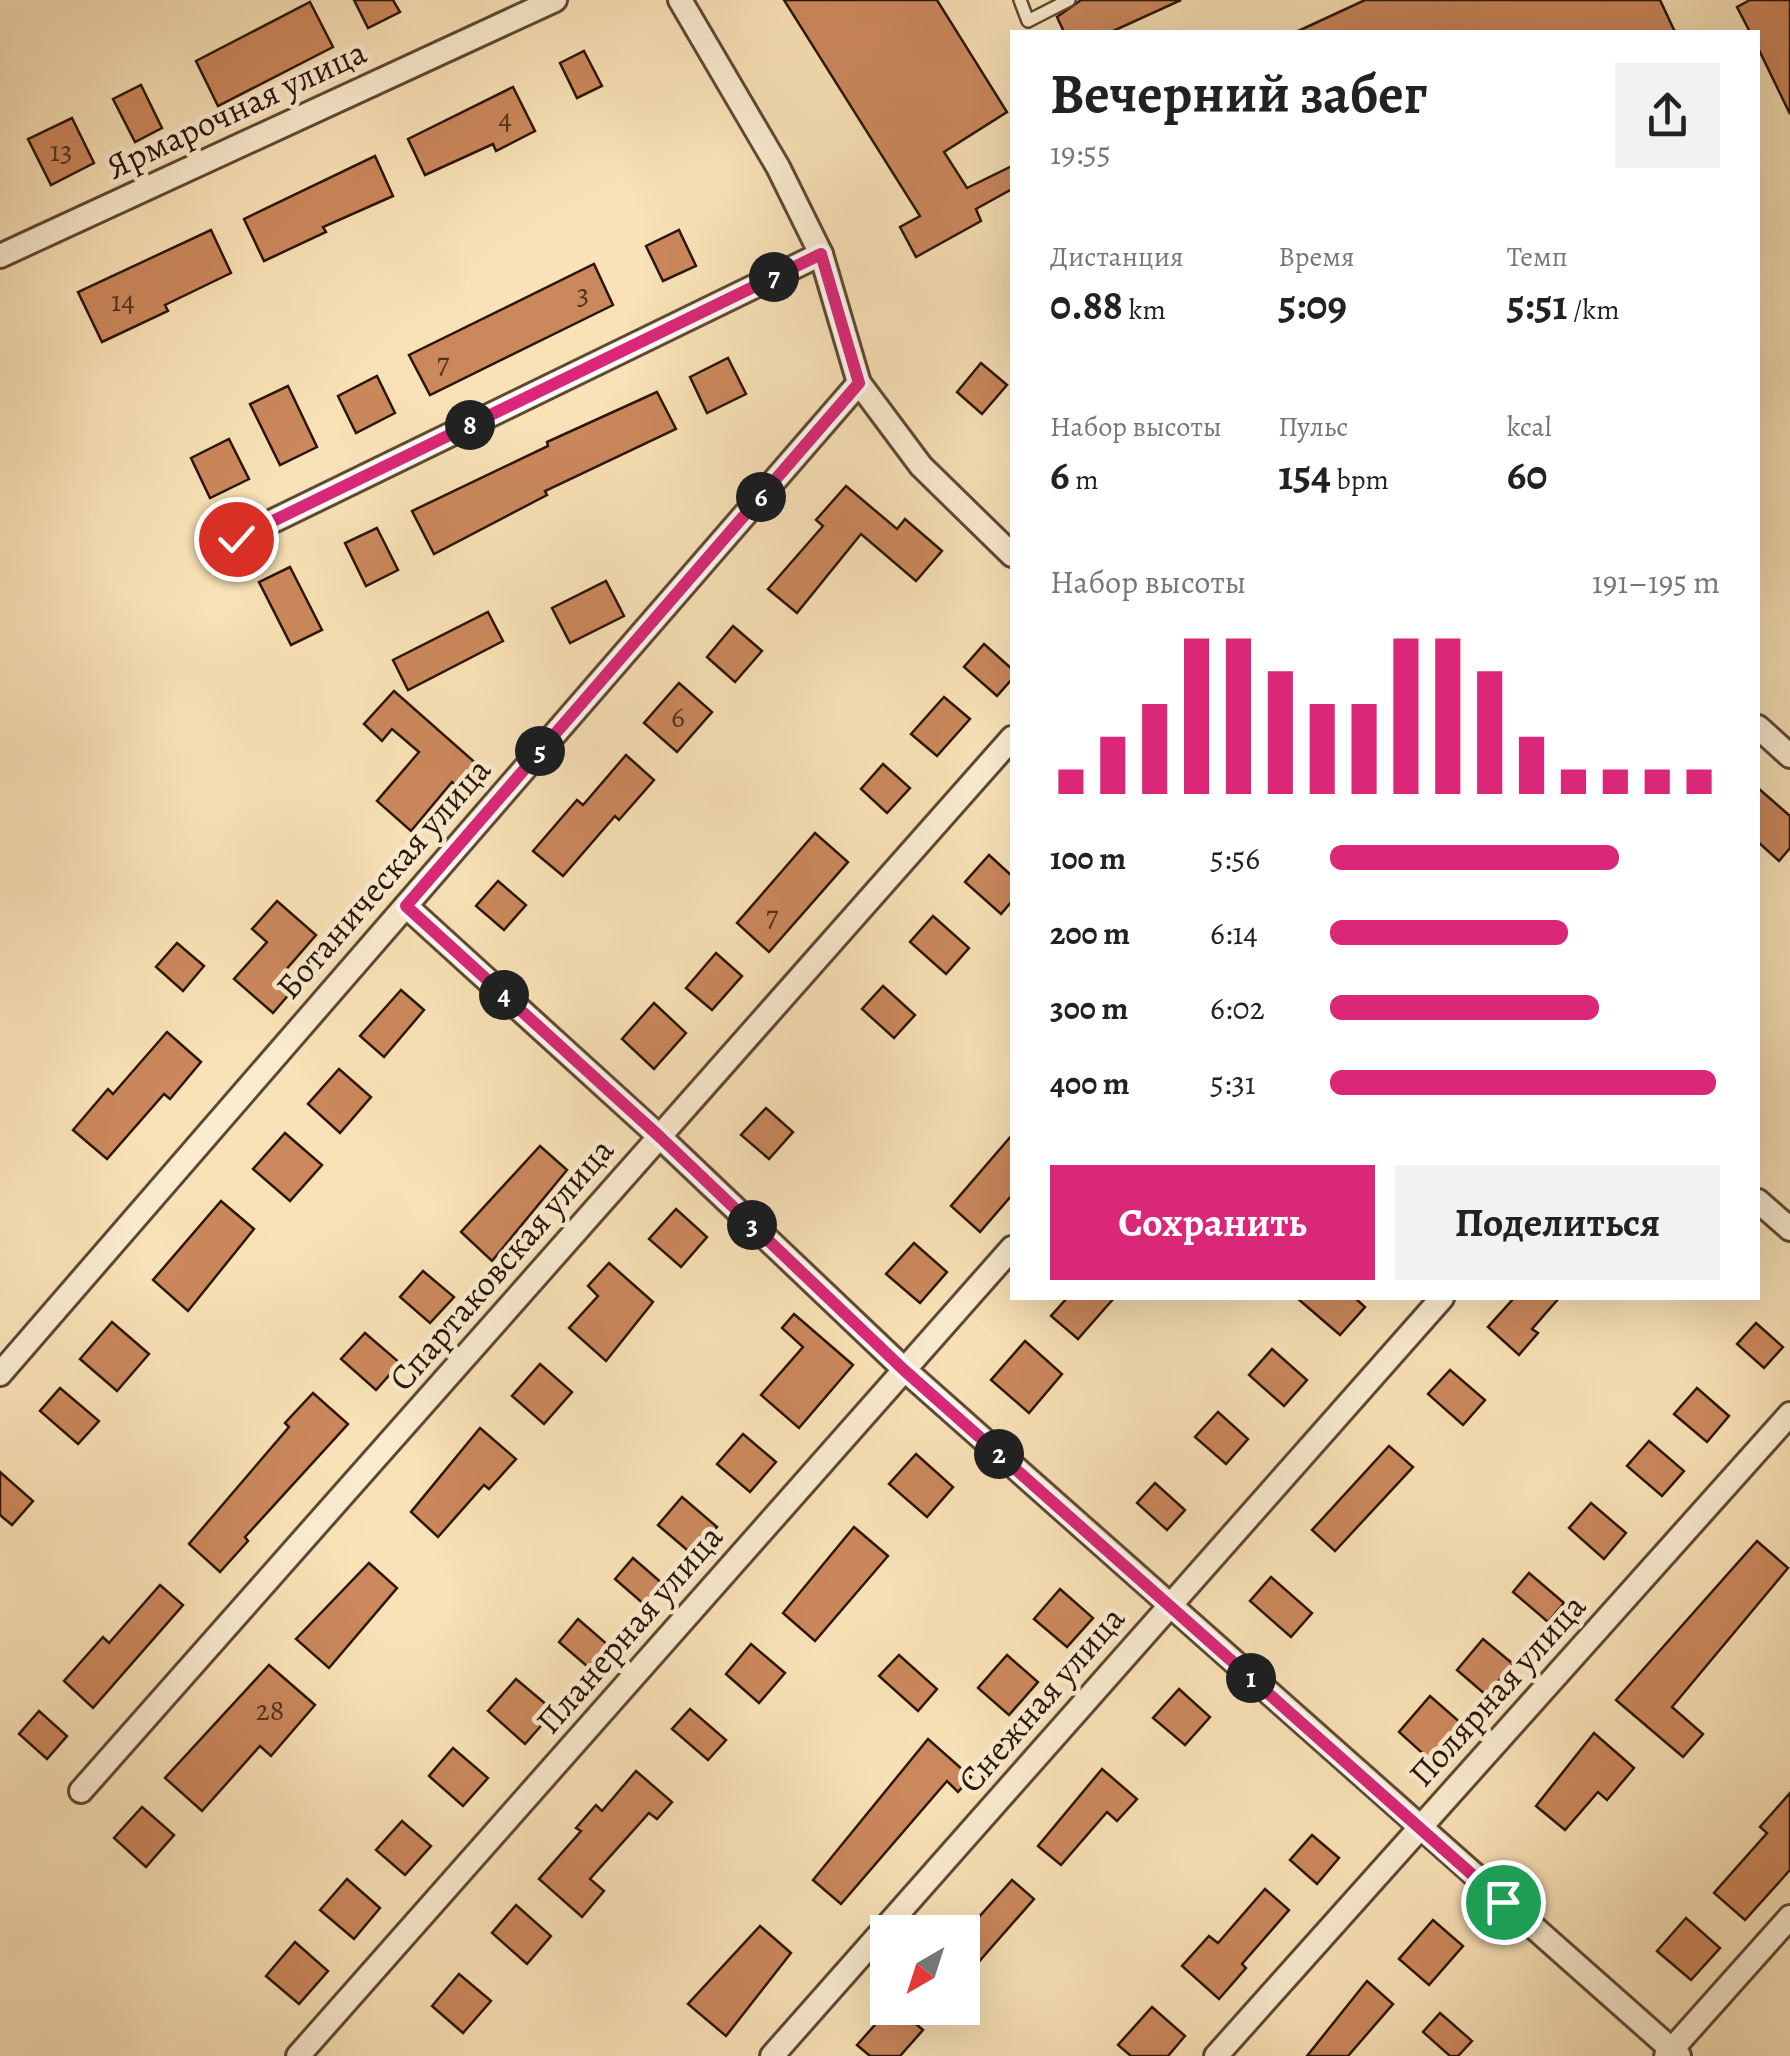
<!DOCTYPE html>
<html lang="ru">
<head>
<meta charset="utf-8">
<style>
	:root { --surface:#fff; --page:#f2f2f2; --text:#222; --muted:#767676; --accent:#db2777 }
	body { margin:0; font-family:Alegreya,serif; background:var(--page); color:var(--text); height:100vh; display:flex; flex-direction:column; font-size:38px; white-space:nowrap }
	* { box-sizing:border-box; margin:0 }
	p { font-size:32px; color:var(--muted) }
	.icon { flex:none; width:55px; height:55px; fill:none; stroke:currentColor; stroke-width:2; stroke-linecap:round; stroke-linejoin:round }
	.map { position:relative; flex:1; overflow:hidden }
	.details { position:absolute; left:1010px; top:30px; width:750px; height:1270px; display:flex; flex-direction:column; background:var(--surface); border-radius:0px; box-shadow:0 10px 40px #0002 }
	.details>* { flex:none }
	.needle { width:65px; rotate:219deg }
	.controls { position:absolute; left:870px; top:1915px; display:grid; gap:20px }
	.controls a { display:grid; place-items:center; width:110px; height:110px; border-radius:0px; background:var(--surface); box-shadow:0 10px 40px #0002; font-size:50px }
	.pin { position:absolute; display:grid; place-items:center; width:85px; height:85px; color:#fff; margin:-42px; border:5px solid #fff; border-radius:50%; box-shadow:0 2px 10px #0007 }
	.km { position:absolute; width:50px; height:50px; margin:-25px; border-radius:50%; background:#222; color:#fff; font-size:28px; line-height:50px; text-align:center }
	.round { display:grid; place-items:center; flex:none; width:105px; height:105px; border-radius:0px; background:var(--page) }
	.overview { display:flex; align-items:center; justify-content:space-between; height:170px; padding:0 40px }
	h1 { font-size:55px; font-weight:700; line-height:75px }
	.figures { display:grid; grid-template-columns:repeat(3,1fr); gap:15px; height:170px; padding:10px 40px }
	.figures div { display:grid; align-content:center }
	.figures b { font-size:42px; font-weight:700 }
	.figures small { font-size:28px; font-weight:400 }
	.figures p { font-size:28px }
	.chart { height:280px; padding:20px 40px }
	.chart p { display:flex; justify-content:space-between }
	.chart svg { width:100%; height:180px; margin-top:10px; stroke:var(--accent); stroke-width:6 }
	.button { display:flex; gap:20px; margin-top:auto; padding:20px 40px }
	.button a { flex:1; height:115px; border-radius:0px; background:var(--accent); color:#fff; font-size:40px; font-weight:700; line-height:115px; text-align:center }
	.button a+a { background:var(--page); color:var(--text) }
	ul { padding:0 40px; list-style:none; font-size:32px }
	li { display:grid; grid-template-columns:160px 120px 1fr; align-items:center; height:75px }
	li i { height:25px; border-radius:12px; background:var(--accent) }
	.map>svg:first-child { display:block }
	.building { fill:#cc885d; stroke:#2b1508; stroke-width:2.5 }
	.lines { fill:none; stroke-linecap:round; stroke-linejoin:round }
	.service-casing { stroke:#5e4834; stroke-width:16 }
	.minor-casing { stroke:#5e4834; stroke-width:28 }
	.service { stroke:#fbecd0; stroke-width:11 }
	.minor { stroke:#fbecd0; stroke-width:22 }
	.route-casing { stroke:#fff; stroke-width:20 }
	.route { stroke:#db2777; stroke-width:12 }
	.labels { text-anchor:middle; stroke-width:9; stroke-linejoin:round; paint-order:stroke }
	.number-label { font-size:30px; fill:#53321d }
	.street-label { font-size:35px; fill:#2b1508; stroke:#fbecd0 }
</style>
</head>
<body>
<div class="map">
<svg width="1790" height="2056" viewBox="0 0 1790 2056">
	<rect width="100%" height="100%" fill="#f9e2b7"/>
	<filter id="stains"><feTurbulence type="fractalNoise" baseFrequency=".002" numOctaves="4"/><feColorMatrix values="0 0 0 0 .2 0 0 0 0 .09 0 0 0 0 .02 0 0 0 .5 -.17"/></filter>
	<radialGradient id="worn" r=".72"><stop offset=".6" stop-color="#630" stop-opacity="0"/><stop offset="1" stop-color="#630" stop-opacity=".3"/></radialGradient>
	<g class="building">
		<path d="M354 0H393L400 12 368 28Z"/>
		<path d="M784 0H937L1007 112 944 152 967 188 1012 166V189L976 209 981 221 916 257 900 227 920 216Z"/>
		<path d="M1081 0H1181L1111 32H1064L1057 17Z"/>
		<path d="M1365 0H1660L1675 32H1296Z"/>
		<path d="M1750 0H1790V114L1758 48V32H1750L1737 7Z"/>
		<path d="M310 2 333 47 218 106 196 61Z"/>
		<path d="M584 51 602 86 577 98 560 63Z"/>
		<path d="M141 85 162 128 135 142 113 99Z"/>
		<path d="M513 87 535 131 496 151 493 144 425 175 408 139Z"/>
		<path d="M72 118 94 163 51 185 28 139Z"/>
		<path d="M375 156 393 196 323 227 326 232 264 261 244 219Z"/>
		<path d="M211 230 231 273 165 305 168 311 102 342 78 292Z"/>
		<path d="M679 230 696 266 663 281 646 246Z"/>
		<path d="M594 264 613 305 430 395 409 355Z"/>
		<path d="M728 358 746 394 707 413 690 377Z"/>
		<path d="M981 363 1007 385 982 414 957 392Z"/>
		<path d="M377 376 395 413 356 433 338 396Z"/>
		<path d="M288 386 317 447 280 465 250 404Z"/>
		<path d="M657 392 676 429 545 491 547 495 434 554 412 511 548 446 547 442Z"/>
		<path d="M229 439 249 479 210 498 191 458Z"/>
		<path d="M846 486 897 529 905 519 942 551 916 581 861 534 797 613 768 589 823 526 816 520Z"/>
		<path d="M377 528 398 570 366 586 345 543Z"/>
		<path d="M290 567 322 630 291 645 259 582Z"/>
		<path d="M606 581 624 616 570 643 552 608Z"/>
		<path d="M488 612 503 641 408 690 393 660Z"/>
		<path d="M733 626 762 651 735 682 707 657Z"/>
		<path d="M984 644 1012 669V679L997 696 964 667Z"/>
		<path d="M679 683 712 712 677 752 644 723Z"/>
		<path d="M394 691 488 774 468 796 452 782 411 831 377 801 419 752 392 729 382 741 364 724Z"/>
		<path d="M944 697 970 719 937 756 911 734Z"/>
		<path d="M626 755 654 780 619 820 615 816 563 876 533 851 577 800 583 805Z"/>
		<path d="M883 764 910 788 887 813 861 789Z"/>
		<path d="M1758 788 1790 816V848L1779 861 1758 842Z"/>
		<path d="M815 833 848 862 769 952 737 923Z"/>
		<path d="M989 855 1012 876V901L1001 914 965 882Z"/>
		<path d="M498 881 526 905 504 930 476 906Z"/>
		<path d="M277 901 316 935 277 980 291 992 273 1013 234 979 267 942 252 929Z"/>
		<path d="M933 916 969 948 946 974 910 942Z"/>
		<path d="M177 943 204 966 183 991 156 967Z"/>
		<path d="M716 953 742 976 712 1010 686 988Z"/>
		<path d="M883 986 915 1015 894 1038 862 1009Z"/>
		<path d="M401 990 424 1010 384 1057 360 1036Z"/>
		<path d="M654 1003 686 1033 654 1069 622 1039Z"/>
		<path d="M167 1032 201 1062 170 1099 164 1094 107 1159 73 1130 108 1089 113 1094Z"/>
		<path d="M339 1069 371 1097 340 1133 308 1104Z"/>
		<path d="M766 1108 793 1132 769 1159 741 1135Z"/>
		<path d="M285 1133 322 1165 290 1201 253 1169Z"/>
		<path d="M1012 1135V1195L980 1232 951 1206Z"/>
		<path d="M540 1146 567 1170 492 1261 461 1232Z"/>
		<path d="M221 1201 254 1229 188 1311 153 1280Z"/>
		<path d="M676 1209 707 1237 681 1267 649 1239Z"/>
		<path d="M914 1243 947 1272 920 1303 886 1274Z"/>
		<path d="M609 1263 653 1302 606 1361 569 1328 598 1296 588 1286Z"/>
		<path d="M423 1271 454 1297 430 1323 400 1297Z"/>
		<path d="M1067 1298H1114L1078 1339 1051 1316Z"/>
		<path d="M1297 1298H1355L1365 1307 1340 1335Z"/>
		<path d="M1514 1298H1559L1532 1329 1538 1333 1519 1355 1488 1327Z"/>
		<path d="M794 1314 853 1365 799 1428 761 1395 803 1347 782 1328Z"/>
		<path d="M112 1322 149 1354 117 1391 80 1359Z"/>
		<path d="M1756 1323 1783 1347 1764 1368 1737 1344Z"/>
		<path d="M365 1333 400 1363 376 1390 341 1359Z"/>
		<path d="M1025 1341 1062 1374 1029 1413 991 1380Z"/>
		<path d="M1272 1349 1307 1380 1284 1406 1249 1375Z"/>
		<path d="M540 1364 572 1392 544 1424 512 1396Z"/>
		<path d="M1450 1370 1485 1400 1463 1425 1428 1394Z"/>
		<path d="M60 1388 99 1421 78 1444 40 1411Z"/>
		<path d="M1697 1388 1729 1416 1707 1442 1674 1414Z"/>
		<path d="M313 1393 348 1424 245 1537 248 1541 220 1572 189 1544 289 1427 285 1423Z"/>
		<path d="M1218 1412 1248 1439 1226 1464 1195 1437Z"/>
		<path d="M480 1428 516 1459 489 1489 484 1485 438 1537 411 1512Z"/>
		<path d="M743 1434 776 1462 750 1492 717 1464Z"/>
		<path d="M1649 1441 1684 1471 1662 1496 1627 1466Z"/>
		<path d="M1389 1446 1413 1467 1335 1551 1312 1530Z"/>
		<path d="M916 1454 953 1487 927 1517 889 1484Z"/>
		<path d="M0 1472 33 1501 12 1525 0 1515Z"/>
		<path d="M1155 1483 1185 1510 1167 1530 1137 1503Z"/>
		<path d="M682 1497 717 1527 693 1555 658 1525Z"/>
		<path d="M1591 1503 1626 1533 1604 1559 1569 1528Z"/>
		<path d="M854 1527 888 1556 815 1641 783 1613Z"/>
		<path d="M1757 1541 1788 1568 1672 1707 1703 1734 1683 1757 1616 1700Z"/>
		<path d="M633 1558 664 1585 646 1606 615 1579Z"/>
		<path d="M369 1563 397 1588 329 1668 296 1639Z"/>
		<path d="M1529 1573 1564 1603 1548 1622 1513 1592Z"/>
		<path d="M1271 1577 1312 1613 1291 1637 1250 1601Z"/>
		<path d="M160 1585 183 1605 93 1708 64 1681 103 1637 109 1643Z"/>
		<path d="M1060 1589 1093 1618 1067 1647 1034 1619Z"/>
		<path d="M578 1619 608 1645 588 1667 559 1642Z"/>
		<path d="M1483 1639 1513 1664 1486 1695 1457 1670Z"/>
		<path d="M751 1644 785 1673 759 1703 726 1674Z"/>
		<path d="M899 1655 937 1689 918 1711 879 1676Z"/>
		<path d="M1007 1655 1038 1682 1009 1715 978 1688Z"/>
		<path d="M269 1665 315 1705 271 1756 260 1746 202 1811 165 1778Z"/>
		<path d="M516 1679 554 1711 525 1744 488 1711Z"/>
		<path d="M1179 1689 1210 1717 1185 1745 1153 1718Z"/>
		<path d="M1430 1696 1462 1724 1430 1760 1399 1732Z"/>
		<path d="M690 1709 726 1740 708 1760 672 1729Z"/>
		<path d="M39 1711 67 1736 47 1759 19 1734Z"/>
		<path d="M1594 1733 1634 1768 1607 1800 1598 1792 1565 1830 1536 1806Z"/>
		<path d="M928 1739 971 1777 958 1792 947 1781 841 1904 813 1880Z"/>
		<path d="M453 1748 488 1778 463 1806 429 1776Z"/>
		<path d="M1102 1769 1137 1799 1117 1821 1107 1812 1061 1865 1038 1846Z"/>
		<path d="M636 1771 672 1802 657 1819 649 1813 590 1879 604 1891 582 1917 539 1879 581 1831 576 1828 596 1805 602 1811Z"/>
		<path d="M1790 1793V1870L1745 1920 1714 1893 1767 1833 1760 1827Z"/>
		<path d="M142 1807 174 1835 146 1867 114 1838Z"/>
		<path d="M402 1821 431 1846 405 1875 376 1850Z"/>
		<path d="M1312 1835 1339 1858 1317 1884 1290 1860Z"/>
		<path d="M347 1879 380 1908 354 1939 320 1910Z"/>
		<path d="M1012 1880 1034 1899 962 1981V1936Z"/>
		<path d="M1265 1889 1289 1910 1242 1964 1246 1968 1219 1999 1182 1966 1209 1936 1218 1943Z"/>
		<path d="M516 1905 551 1936 527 1964 492 1933Z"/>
		<path d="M1686 1918 1720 1948 1691 1980 1657 1951Z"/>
		<path d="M1433 1920 1463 1946 1429 1985 1399 1959Z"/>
		<path d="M760 1926 791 1953 726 2036 688 2004Z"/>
		<path d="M295 1942 328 1971 299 2004 266 1976Z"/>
		<path d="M459 1974 491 2001 463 2033 432 2006Z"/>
		<path d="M1367 1981 1393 2004 1348 2056H1307Z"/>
		<path d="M1152 2007 1185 2036 1168 2056H1131L1118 2045Z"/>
		<path d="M890 2008H897L923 2030 900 2056H870L857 2045Z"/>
		<path d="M1440 2013 1472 2041 1458 2056H1450L1423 2032Z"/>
	</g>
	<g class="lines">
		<defs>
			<path id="service" d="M1020 0 1028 21 1069 0"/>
			<g id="minor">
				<path d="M680 0 778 167 821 254 859 383 921 466 1012 555"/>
				<path d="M0 256 555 0"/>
				<path d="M236 539 821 254"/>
				<path d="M1758 727 1790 756"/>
				<path d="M406 906 660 1137 905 1370 1679 2056"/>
				<path d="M1758 1201 1790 1229"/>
				<path d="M0 1374 859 383"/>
				<path d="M81 1791 1012 738"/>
				<path d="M298 2056 1012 1248"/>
				<path d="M772 2056 1442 1298"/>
				<path d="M1216 2056 1790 1414"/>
				<path d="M1666 2056 1790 1917"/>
			</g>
		</defs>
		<use href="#service" class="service-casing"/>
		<use href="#minor" class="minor-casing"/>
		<use href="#service" class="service"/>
		<use href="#minor" class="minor"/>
	</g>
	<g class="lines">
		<defs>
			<path id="route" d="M236 539 821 254 859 383 406 906 660 1137 904 1370 1503 1902"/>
		</defs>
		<use href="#route" class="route-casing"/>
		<use href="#route" class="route"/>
	</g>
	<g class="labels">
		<g class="number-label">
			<text x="505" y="129">4</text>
			<text x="61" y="161">13</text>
			<text x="583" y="304">3</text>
			<text x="123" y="311">14</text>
			<text x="443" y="373">7</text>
			<text x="678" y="727">6</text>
			<text x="772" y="926">7</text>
			<text x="270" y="1720">28</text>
		</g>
		<g class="street-label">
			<text transform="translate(236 109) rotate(-25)" y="12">Ярмарочная улица</text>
			<text transform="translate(383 878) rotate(-49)" y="12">Ботаническая улица</text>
			<text transform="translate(501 1264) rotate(-49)" y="12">Спартаковская улица</text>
			<text transform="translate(629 1629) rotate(-49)" y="12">Планерная улица</text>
			<text transform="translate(1497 1690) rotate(-48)" y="12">Полярная улица</text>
			<text transform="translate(1041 1699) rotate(-49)" y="12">Снежная улица</text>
		</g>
	</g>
	<rect width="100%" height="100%" filter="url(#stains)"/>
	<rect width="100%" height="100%" fill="url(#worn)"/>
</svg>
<div class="controls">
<a><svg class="needle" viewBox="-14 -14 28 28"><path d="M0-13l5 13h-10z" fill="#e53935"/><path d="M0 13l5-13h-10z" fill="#767676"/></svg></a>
</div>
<div class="pin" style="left:1503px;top:1902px;background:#1e9e55"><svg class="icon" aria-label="arrive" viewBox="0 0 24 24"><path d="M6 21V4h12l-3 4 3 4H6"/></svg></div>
<div class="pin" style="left:236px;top:539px;background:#d93025"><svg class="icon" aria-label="check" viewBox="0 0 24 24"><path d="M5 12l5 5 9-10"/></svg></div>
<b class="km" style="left:1251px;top:1678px">1</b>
<b class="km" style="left:999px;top:1454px">2</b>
<b class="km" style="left:752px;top:1225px">3</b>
<b class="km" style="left:504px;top:995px">4</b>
<b class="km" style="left:540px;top:751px">5</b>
<b class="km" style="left:761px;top:497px">6</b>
<b class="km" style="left:774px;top:277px">7</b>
<b class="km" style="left:470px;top:425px">8</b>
<section class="details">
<div class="overview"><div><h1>Вечерний забег</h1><p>19:55</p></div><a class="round"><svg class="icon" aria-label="share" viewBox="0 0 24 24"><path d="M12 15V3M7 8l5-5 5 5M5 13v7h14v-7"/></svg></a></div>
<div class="figures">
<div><p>Дистанция</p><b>0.88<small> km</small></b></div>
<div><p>Время</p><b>5:09</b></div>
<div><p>Темп</p><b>5:51<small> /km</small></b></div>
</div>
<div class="figures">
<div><p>Набор высоты</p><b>6<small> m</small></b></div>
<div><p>Пульс</p><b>154<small> bpm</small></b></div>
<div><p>kcal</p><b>60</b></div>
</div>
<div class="chart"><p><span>Набор высоты</span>191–195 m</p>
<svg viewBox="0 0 160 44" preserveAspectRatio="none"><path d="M5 44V38M15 44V30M25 44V22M35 44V6M45 44V6M55 44V14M65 44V22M75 44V22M85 44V6M95 44V6M105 44V14M115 44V30M125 44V38M135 44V38M145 44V38M155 44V38"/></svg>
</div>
<ul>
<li><b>100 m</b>5:56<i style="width:74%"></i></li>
<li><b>200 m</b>6:14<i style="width:61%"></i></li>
<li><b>300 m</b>6:02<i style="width:69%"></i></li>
<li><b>400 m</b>5:31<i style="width:99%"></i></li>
</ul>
<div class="button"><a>Сохранить</a><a>Поделиться</a></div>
</section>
</div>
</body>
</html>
